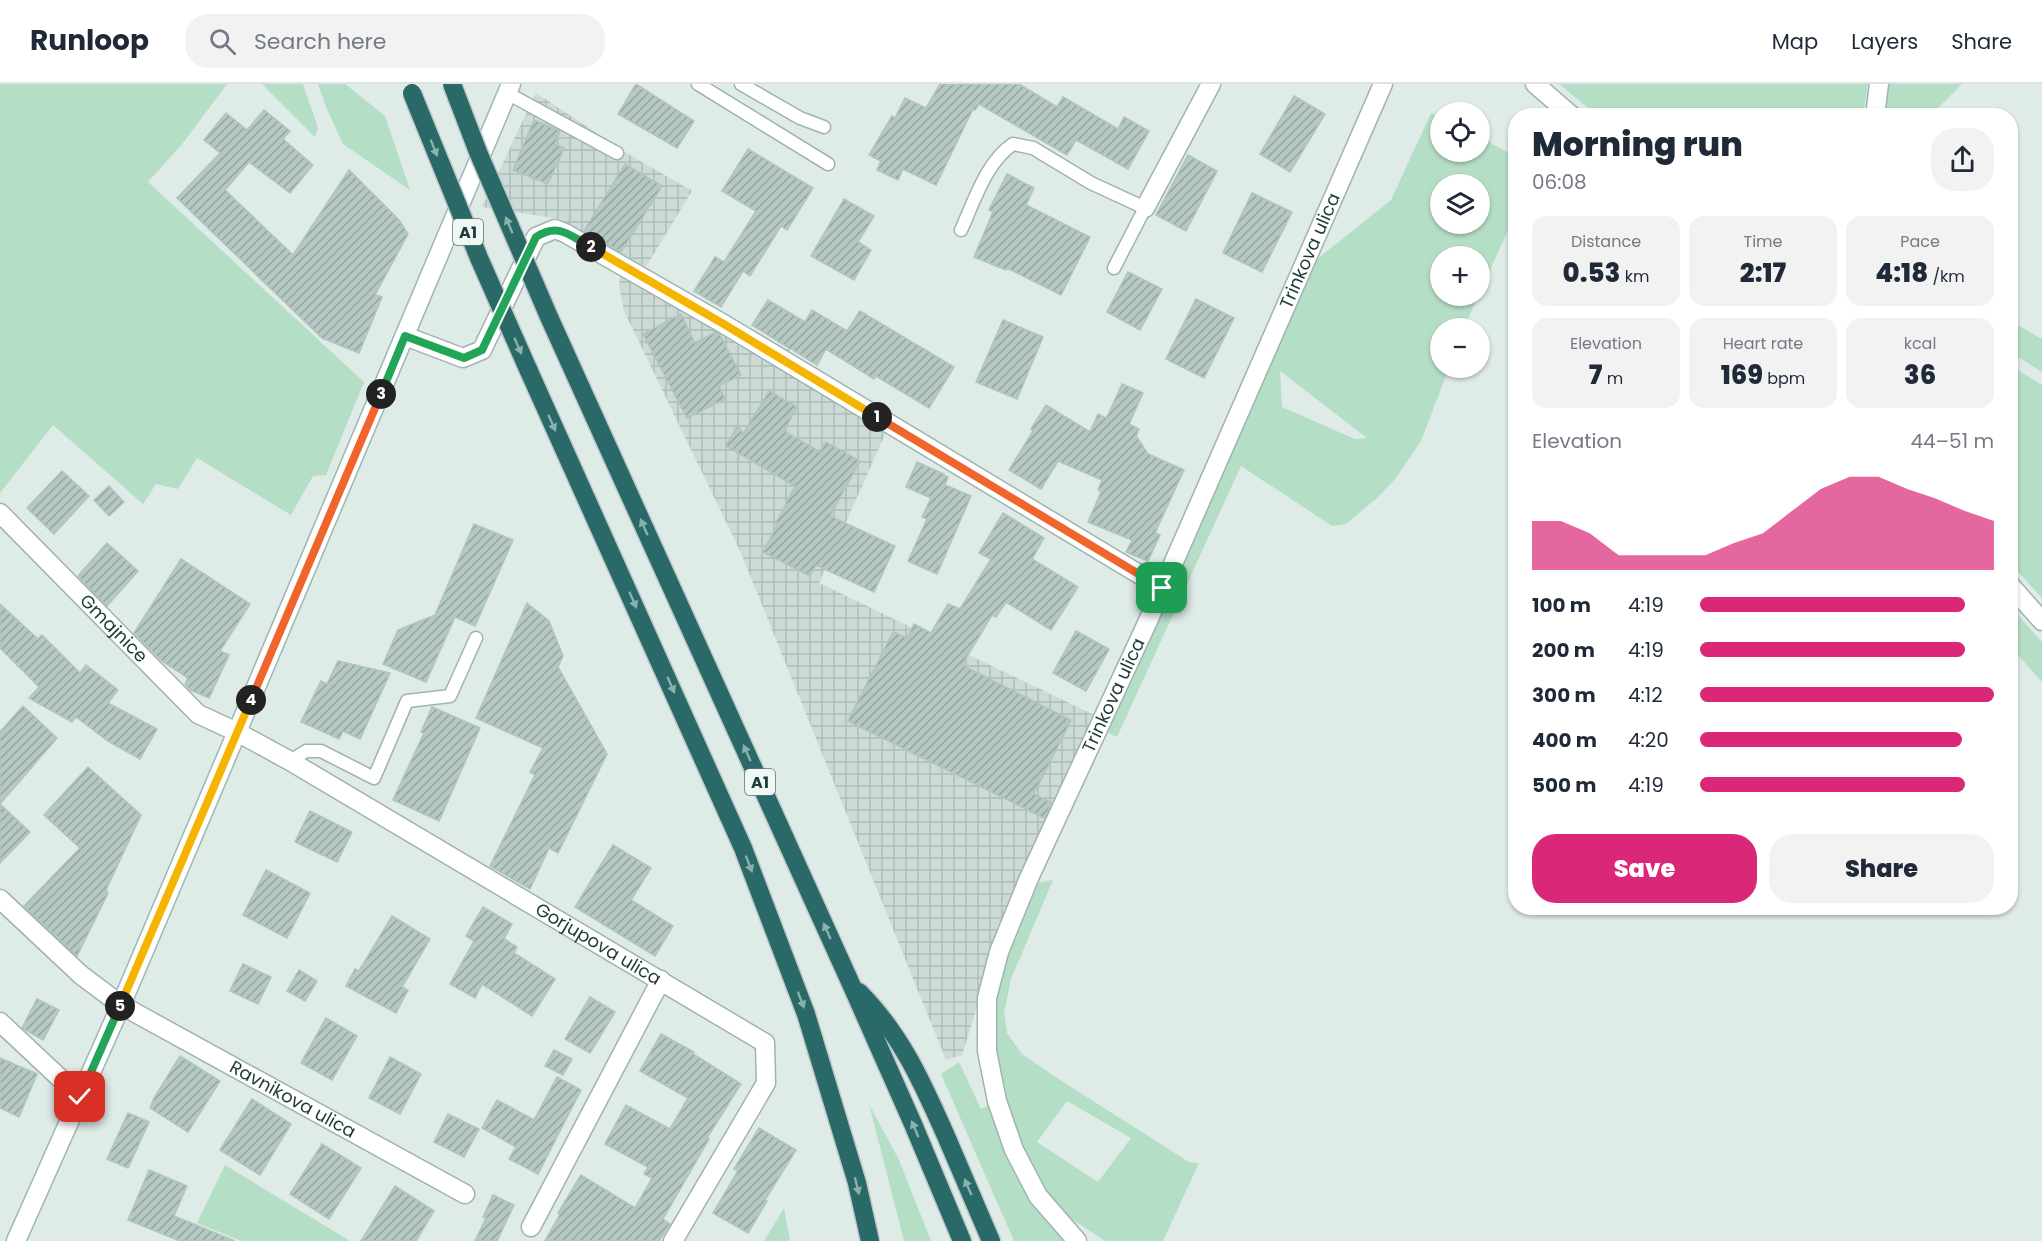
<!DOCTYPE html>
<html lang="en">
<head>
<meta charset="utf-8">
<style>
	:root { --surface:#fff; --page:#f2f2f3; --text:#1f2937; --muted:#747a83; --line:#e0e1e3; --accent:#db2777 }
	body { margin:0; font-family:Poppins,sans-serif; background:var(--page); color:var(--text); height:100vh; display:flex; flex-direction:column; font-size:22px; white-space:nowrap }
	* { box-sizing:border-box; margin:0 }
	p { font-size:20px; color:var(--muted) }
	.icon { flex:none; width:33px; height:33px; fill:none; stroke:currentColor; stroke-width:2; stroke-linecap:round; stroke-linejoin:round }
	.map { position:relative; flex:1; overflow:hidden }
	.drawer { position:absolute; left:1508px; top:24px; width:510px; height:807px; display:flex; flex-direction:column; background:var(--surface); border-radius:24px; box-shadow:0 2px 4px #0004 }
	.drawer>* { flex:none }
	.tools { position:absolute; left:1430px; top:18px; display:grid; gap:12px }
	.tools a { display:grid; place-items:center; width:60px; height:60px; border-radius:50%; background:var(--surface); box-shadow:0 2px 4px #0004; font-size:30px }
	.pin { position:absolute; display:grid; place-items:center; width:51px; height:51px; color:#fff; margin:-26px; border-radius:12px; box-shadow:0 3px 9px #0006 }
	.km { position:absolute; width:30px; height:30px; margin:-15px; border-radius:50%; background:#222; color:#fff; font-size:16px; line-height:30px; text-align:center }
	.round { display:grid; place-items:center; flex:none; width:63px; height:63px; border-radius:24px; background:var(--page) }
	.headline { display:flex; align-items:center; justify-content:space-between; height:102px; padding:0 24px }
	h1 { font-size:33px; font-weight:800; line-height:45px }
	.metrics { display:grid; grid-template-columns:repeat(3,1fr); gap:9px; height:102px; padding:6px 24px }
	.metrics div { display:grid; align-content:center; border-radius:15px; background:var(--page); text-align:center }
	.metrics b { font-size:26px; font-weight:800 }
	.metrics small { font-size:16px; font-weight:400 }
	.metrics p { font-size:16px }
	.chart { height:168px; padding:12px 24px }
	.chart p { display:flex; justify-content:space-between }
	.chart svg { width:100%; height:108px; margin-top:6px; fill:var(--accent); opacity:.7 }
	.action { display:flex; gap:12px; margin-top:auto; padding:12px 24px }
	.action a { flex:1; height:69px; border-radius:24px; background:var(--accent); color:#fff; font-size:24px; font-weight:800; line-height:69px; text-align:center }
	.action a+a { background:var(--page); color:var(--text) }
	ul { padding:0 24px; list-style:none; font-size:20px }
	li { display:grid; grid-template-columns:96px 72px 1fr; align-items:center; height:45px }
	li i { height:15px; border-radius:8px; background:var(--accent) }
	header { display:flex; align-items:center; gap:36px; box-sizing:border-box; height:84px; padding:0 30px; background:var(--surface); border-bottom:2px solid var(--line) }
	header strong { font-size:28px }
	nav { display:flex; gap:33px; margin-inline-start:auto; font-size:21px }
	.search { width:420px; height:54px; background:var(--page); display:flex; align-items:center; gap:15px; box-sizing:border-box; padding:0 21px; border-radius:24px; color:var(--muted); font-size:22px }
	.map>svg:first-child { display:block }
	.industrial { fill:url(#industrial-grid) }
	.grass { fill:#b5dec7; fill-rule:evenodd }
	.building { fill:url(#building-hatch); stroke:#b0c5c0; stroke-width:1.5 }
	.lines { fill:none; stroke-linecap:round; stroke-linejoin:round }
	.service-casing { stroke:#a1b3af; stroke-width:15 }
	.minor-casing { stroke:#a1b3af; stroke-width:21 }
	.tertiary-casing { stroke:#a1b3af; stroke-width:21 }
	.secondary-casing { stroke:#9cb7b2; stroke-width:21 }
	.motorway-casing { stroke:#c0c8c8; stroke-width:21 }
	.service { stroke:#fff; stroke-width:12 }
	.minor { stroke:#fff; stroke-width:18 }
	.tertiary { stroke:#fff; stroke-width:18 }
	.secondary { stroke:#fff; stroke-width:18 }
	.motorway { stroke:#296968; stroke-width:18 }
	.motorway-bridge-casing { stroke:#c0c8c8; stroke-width:21; stroke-linecap:butt }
	.motorway-bridge { stroke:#296968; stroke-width:18 }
	.oneway { fill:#8cb0ae }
	.split-1-casing { stroke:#fff; stroke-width:12 }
	.split-2-casing { stroke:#fff; stroke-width:12 }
	.split-3-casing { stroke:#fff; stroke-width:12 }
	.split-4-casing { stroke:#fff; stroke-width:12 }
	.split-5-casing { stroke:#fff; stroke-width:12 }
	.split-6-casing { stroke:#fff; stroke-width:12 }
	.split-1 { stroke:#f0652b; stroke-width:8 }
	.split-2 { stroke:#f5b400; stroke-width:8 }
	.split-3 { stroke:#22a559; stroke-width:8 }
	.split-4 { stroke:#f0652b; stroke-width:8 }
	.split-5 { stroke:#f5b400; stroke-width:8 }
	.split-6 { stroke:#22a559; stroke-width:8 }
	.labels { text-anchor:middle; stroke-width:5; stroke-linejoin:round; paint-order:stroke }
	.shield { fill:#eef7f4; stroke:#5c7371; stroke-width:1.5 }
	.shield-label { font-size:16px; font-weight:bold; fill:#1e3b39 }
	.street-label { font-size:18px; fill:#1e3b39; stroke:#eef7f4 }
</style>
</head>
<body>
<header>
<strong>Runloop</strong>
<div class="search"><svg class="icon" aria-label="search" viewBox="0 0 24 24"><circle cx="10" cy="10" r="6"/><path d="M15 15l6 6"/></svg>Search here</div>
<nav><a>Map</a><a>Layers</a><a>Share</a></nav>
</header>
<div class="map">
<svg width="2042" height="1157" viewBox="0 0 2042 1157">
	<defs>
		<pattern id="industrial-grid" width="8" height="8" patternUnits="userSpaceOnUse" patternTransform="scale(1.5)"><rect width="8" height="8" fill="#ccdbd7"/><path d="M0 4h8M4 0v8" fill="none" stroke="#afbdb9"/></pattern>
		<pattern id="building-hatch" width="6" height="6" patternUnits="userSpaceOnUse" patternTransform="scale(1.5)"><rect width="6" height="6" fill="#b6c8c4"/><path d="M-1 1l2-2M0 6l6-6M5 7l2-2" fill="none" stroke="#93a4a0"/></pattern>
	</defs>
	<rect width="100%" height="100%" fill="#deebe7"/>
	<g class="industrial">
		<path d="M536 9 630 71 692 107 646 183 621 169 620 171 561 135 482 123Z"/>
		<path d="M621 186 886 348 819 499 1094 631 1026 785 1000 849 962 971 946 976 741 469 624 227 619 202Z"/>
	</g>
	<g class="grass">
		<path d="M0 0H227L183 59 148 98 364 298 326 391 313 392 291 431 197 374 178 405 156 400 143 420 53 341 0 409Z"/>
		<path d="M262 0H303L318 44 315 53Z"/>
		<path d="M318 0H345L385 32 410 106 343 60 326 23Z"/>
		<path d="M1559 0H1868L1863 31H1597Z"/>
		<path d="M1884 0H1962L1931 31 1879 32Z"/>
		<path d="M1431 29 1440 33V68H1479V53L1515 72V131L1479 210V172H1440V212H1478L1464 244H1440V284H1449L1421 357 1396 394 1377 414 1346 440 1332 442 1241 382 1117 653 1107 648 1316 176 1391 116ZM1440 100H1479V140H1440ZM1280 287 1367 354 1355 355 1282 323Z"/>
		<path d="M2010 237 2042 255V288L2010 268Z"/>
		<path d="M2010 281 2042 301V514L2010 479Z"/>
		<path d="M2010 522 2042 558V598L2010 562Z"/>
		<path d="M1053 796 1011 895 1004 929 1007 949 1022 970 1060 996 1189 1078 1199 1079 1163 1157H1105L1067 1132 1040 1101 1020 1060 1003 1012 993 960 996 913 1007 873 1037 799ZM1067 1017 1131 1054 1098 1098 1037 1058Z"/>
		<path d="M959 978 981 1025 990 1021C1010 1077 1021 1124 1075 1157H1014L941 990Z"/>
		<path d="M869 1020 899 1076 931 1157H904Z"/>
		<path d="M225 1081 350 1157H241L197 1139Z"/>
		<path d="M784 1124 790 1157H764Z"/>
	</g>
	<g class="building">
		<path d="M636 0 694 37 677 64 618 30Z"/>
		<path d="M940 0H1019L1057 23 1063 13 1118 45 1124 33 1149 47 1128 85 1076 56 1067 71 979 20 975 26 973 25 936 101 903 85 898 96 877 86 881 77 869 71 892 32 895 34 905 14 926 24Z"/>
		<path d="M1294 12 1325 30 1290 88 1260 70Z"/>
		<path d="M264 26 290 47 283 55 313 81 290 109 249 78 225 106 293 171 349 86 399 136 408 150 375 211 382 213 359 269 322 254 177 114 220 69 204 56 226 29 247 46Z"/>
		<path d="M534 36 560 47 555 60 564 64 548 100 513 86Z"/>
		<path d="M748 65 813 104 787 146 781 142 750 192 743 187 721 223 694 207 715 173 724 178 756 127 722 107Z"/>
		<path d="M1188 71 1217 87 1186 147 1156 131Z"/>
		<path d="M625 80 662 102 621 168 584 147Z"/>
		<path d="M1007 90 1034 104 1026 121 1090 153 1061 211 1007 184 1006 186 974 173 993 128 989 126Z"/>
		<path d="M1252 109 1292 128 1262 188 1223 169Z"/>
		<path d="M844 115 874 132 858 158 871 166 854 196 811 172Z"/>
		<path d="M1128 188 1162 205 1140 246 1107 228Z"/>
		<path d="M1196 215 1234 234 1204 294 1166 275Z"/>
		<path d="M768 216 805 238 812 226 847 247 860 227 954 283 929 324 876 292 874 295 826 265 817 281 793 266 795 263 788 266 789 264 752 241Z"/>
		<path d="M681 230 695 259 716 248 720 251 741 291 719 302 725 315 687 334 643 250Z"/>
		<path d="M1003 236 1043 253 1017 315 976 298Z"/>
		<path d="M1122 300 1143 309 1129 340 1139 345 1136 352 1148 370 1184 386 1155 449 1160 451 1148 477 1126 468 1132 456 1088 438 1101 408 1098 406 1102 396 1058 377 1041 405 1009 386 1033 347 1031 345 1046 321 1090 348 1098 330 1106 334 1108 331Z"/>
		<path d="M769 307 797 323 784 347 820 368 826 358 860 377 830 432 895 462 874 508 816 481 810 492 763 468 778 440 776 439 795 402 726 362 738 340 743 350Z"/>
		<path d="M917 378 944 390 943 391 948 393 945 401 971 412 937 490 908 477 927 435 922 433 931 414 906 403Z"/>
		<path d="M62 387 89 412 54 450 27 424Z"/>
		<path d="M109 402 124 418 109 432 94 416Z"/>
		<path d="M1003 429 1044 454 1032 475 1078 503 1051 546 1006 518 996 533 992 531 962 581 1071 636 1034 710 1052 719 1044 734 848 637 893 548 907 554 914 540 931 549 948 520 960 525 991 475 979 469Z"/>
		<path d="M474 440 513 456 475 542 455 533 426 598 383 580 398 546 435 531Z"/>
		<path d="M107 459 138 487 107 522 78 492Z"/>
		<path d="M181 475 250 520 220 567 229 571 209 614 190 606 185 600 188 594 162 577 134 549Z"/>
		<path d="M527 519 549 537 563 572 558 583 607 670 558 769 549 764 530 805 490 782 535 691 530 688 543 664 476 634Z"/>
		<path d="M0 520 38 555 42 551 80 589 86 581 118 606 108 619 157 645 140 675 108 657 76 633 72 638 29 614 39 603 0 564Z"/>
		<path d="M1076 547 1109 565 1086 607 1053 589Z"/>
		<path d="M338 577 390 589 360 655 343 647 339 655 301 638 321 597 327 600Z"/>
		<path d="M23 622 57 654 0 720 30 748 0 779V648Z"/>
		<path d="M432 623 480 644 439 737 393 716 424 649 421 648Z"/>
		<path d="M88 683 141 731 106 806 108 809 77 872 24 822 80 764 44 731Z"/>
		<path d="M310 727 352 748 337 778 295 758Z"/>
		<path d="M613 761 651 784 631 816 673 842 655 872 575 823Z"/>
		<path d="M266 786 310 809 287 854 243 831Z"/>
		<path d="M483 823 512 840 504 855 517 863 514 869 555 895 532 932 482 900 475 914 450 900 474 857 466 852Z"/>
		<path d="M392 832 430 855 402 903 408 906 396 929 346 902 355 885 359 887Z"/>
		<path d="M243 880 271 893 258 920 230 907Z"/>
		<path d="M299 886 317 897 305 917 287 907Z"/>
		<path d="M590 913 615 928 590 969 565 955Z"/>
		<path d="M37 915 59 926 43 956 22 944Z"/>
		<path d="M326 934 357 952 332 996 301 979Z"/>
		<path d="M661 950 694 968 693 970 741 1000 707 1054 709 1055 663 1135 670 1140 659 1157H545L560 1130 558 1129 581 1091 635 1124 652 1094 644 1090 648 1083 605 1060 626 1021 670 1045 688 1014 640 987Z"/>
		<path d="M554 966 572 975 563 991 545 982Z"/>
		<path d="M180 972 220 997 188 1048 150 1024 154 1014Z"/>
		<path d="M390 973 421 990 400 1030 369 1014Z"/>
		<path d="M0 974 37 990 19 1033 0 1024Z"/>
		<path d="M557 993 581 1006 538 1090 509 1075 516 1063 482 1044 497 1016 534 1036Z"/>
		<path d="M252 1015 291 1040 260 1091 220 1066Z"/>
		<path d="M128 1029 149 1038 128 1084 107 1075Z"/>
		<path d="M448 1030 479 1045 464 1073 434 1058Z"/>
		<path d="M759 1044 796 1066 765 1116 767 1117 748 1149 713 1129 738 1087 734 1085Z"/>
		<path d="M322 1060 361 1084 329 1135 290 1110Z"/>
		<path d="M149 1086 187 1102 174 1132 235 1157H180L128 1136Z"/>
		<path d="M395 1102 434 1127 416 1157H361Z"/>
		<path d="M493 1111 514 1121 497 1157H475L486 1134 483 1133Z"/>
	</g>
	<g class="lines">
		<defs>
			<g id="service">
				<path d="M698 0 828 80"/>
				<path d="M741 0 800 34 824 43"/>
				<path d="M507 9 617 69"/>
				<path d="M961 146C974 118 986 78 1013 60L1033 64 1091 99 1145 124 1114 184"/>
				<path d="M290 677 306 667H321L374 694 407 617 450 612 476 554"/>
			</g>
			<g id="minor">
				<path d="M1875 32 1879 0"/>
				<path d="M1145 124 1211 0"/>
				<path d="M405 252 463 274 482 266 536 153 555 145 565 149 722 239 1162 504"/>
				<path id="s1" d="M0 429 198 630 237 648 290 677 765 959 766 999 673 1157"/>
				<path id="s2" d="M0 815 81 891 121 921 465 1110"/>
				<path d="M0 938 80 1013"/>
				<path d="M531 1143 661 896"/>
				<path id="s3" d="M1077 1157 1038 1112 1014 1066 997 1017 987 967V914L999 868 1029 794 1148 537 1383 0"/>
			</g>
			<g id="tertiary">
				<path d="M1535 0 1572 32"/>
				<path d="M2010 501 2042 537"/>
			</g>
			<path id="secondary" d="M16 1157 121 921 237 648 511 0"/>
			<g id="motorway">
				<path d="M549 233 851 900 913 1040 962 1157"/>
				<path d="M528 285 743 764 806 930 857 1099 870 1157"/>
				<path d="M859 908C901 950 922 998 946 1052 961 1087 976 1122 991 1157"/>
			</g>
		</defs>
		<use href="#service" class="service-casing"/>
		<use href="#minor" class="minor-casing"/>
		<use href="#tertiary" class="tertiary-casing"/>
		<use href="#secondary" class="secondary-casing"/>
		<use href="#motorway" class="motorway-casing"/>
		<use href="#service" class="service"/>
		<use href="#minor" class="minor"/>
		<use href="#tertiary" class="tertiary"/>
		<use href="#secondary" class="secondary"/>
		<use href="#motorway" class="motorway"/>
		<defs>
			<g id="motorway-bridge">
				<path d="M452 0 478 68 549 233"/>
				<path d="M412 9 479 174 528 285"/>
			</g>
		</defs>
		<use href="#motorway-bridge" class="motorway-bridge-casing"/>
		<use href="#motorway-bridge" class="motorway-bridge"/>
	</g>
	<defs><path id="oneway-solid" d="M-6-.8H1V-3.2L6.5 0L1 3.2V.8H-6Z" transform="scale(1.5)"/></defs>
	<g class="oneway">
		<use href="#oneway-solid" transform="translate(434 64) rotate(68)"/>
		<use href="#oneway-solid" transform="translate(509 141) rotate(-113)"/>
		<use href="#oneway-solid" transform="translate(518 262) rotate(66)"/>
		<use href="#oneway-solid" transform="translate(552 339) rotate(66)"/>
		<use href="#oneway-solid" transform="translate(644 443) rotate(-114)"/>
		<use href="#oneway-solid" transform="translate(633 516) rotate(66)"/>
		<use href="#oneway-solid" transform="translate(671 601) rotate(66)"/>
		<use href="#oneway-solid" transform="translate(747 669) rotate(-114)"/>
		<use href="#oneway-solid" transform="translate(749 780) rotate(69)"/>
		<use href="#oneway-solid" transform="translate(827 847) rotate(-114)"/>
		<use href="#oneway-solid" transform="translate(801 916) rotate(69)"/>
		<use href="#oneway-solid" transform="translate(915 1045) rotate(-113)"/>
		<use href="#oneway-solid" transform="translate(857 1102) rotate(76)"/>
		<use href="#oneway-solid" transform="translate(968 1103) rotate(-113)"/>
	</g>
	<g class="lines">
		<defs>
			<path id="split-1" d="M877 333 1162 504"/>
			<path id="split-2" d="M591 163 722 239 877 333"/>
			<path id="split-3" d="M381 310 405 252 464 274 482 266 536 153C559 138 570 152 591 163"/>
			<path id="split-4" d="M251 616 381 310"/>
			<path id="split-5" d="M120 922 251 616"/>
			<path id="split-6" d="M80 1013 120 922"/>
		</defs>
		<use href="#split-1" class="split-1-casing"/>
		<use href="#split-2" class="split-2-casing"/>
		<use href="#split-3" class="split-3-casing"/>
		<use href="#split-4" class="split-4-casing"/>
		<use href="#split-5" class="split-5-casing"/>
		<use href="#split-6" class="split-6-casing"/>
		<use href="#split-1" class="split-1"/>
		<use href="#split-2" class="split-2"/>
		<use href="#split-3" class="split-3"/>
		<use href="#split-4" class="split-4"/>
		<use href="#split-5" class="split-5"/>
		<use href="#split-6" class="split-6"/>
	</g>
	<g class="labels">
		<g class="shield">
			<rect x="453" y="135" width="30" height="26" rx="4.5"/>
			<rect x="745" y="685" width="30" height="26" rx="4.5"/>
		</g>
		<g class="shield-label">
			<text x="468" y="154">A1</text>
			<text x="760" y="704">A1</text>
		</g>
		<g class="street-label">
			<text dy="6" stroke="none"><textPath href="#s3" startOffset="1082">Trinkova ulica</textPath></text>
			<text dy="6" stroke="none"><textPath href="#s1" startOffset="162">Gmajnice</textPath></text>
			<text dy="6" stroke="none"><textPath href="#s3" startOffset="596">Trinkova ulica</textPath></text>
			<text dy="6" stroke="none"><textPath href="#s1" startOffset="744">Gorjupova ulica</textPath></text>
			<text dy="6" stroke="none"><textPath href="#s2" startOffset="357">Ravnikova ulica</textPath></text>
		</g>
	</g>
</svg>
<div class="tools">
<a><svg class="icon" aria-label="locate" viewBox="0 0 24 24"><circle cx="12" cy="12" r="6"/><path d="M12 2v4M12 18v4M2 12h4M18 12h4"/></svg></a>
<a><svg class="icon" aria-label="layers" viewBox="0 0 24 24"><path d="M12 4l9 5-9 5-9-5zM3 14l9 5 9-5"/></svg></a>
<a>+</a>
<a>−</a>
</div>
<div class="pin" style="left:1162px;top:504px;background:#1e9e55"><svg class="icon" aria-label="arrive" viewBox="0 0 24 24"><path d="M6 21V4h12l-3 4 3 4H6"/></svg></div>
<div class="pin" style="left:80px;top:1013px;background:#d93025"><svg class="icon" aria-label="check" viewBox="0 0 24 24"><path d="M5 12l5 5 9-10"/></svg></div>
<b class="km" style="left:877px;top:333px">1</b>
<b class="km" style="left:591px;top:163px">2</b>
<b class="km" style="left:381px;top:310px">3</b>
<b class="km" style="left:251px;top:616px">4</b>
<b class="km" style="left:120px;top:922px">5</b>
<section class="drawer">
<div class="headline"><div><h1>Morning run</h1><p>06:08</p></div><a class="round"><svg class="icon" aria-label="share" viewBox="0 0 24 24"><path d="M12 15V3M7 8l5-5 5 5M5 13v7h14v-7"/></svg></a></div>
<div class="metrics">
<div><p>Distance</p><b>0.53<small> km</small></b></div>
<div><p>Time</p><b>2:17</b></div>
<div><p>Pace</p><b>4:18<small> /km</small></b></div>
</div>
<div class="metrics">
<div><p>Elevation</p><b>7<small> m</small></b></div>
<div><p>Heart rate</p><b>169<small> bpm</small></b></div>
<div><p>kcal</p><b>36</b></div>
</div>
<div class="chart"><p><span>Elevation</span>44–51 m</p>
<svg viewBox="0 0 160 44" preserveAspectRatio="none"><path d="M0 44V24L10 24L20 29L30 38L40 38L50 38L60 38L70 33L80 29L90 20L100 11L110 6L120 6L130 11L140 15L150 20L160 24V44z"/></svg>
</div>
<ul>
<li><b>100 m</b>4:19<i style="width:90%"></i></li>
<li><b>200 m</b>4:19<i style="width:90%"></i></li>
<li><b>300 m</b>4:12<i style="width:100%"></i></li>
<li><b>400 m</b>4:20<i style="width:89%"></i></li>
<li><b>500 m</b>4:19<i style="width:90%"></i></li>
</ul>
<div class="action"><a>Save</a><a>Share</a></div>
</section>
</div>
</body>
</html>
